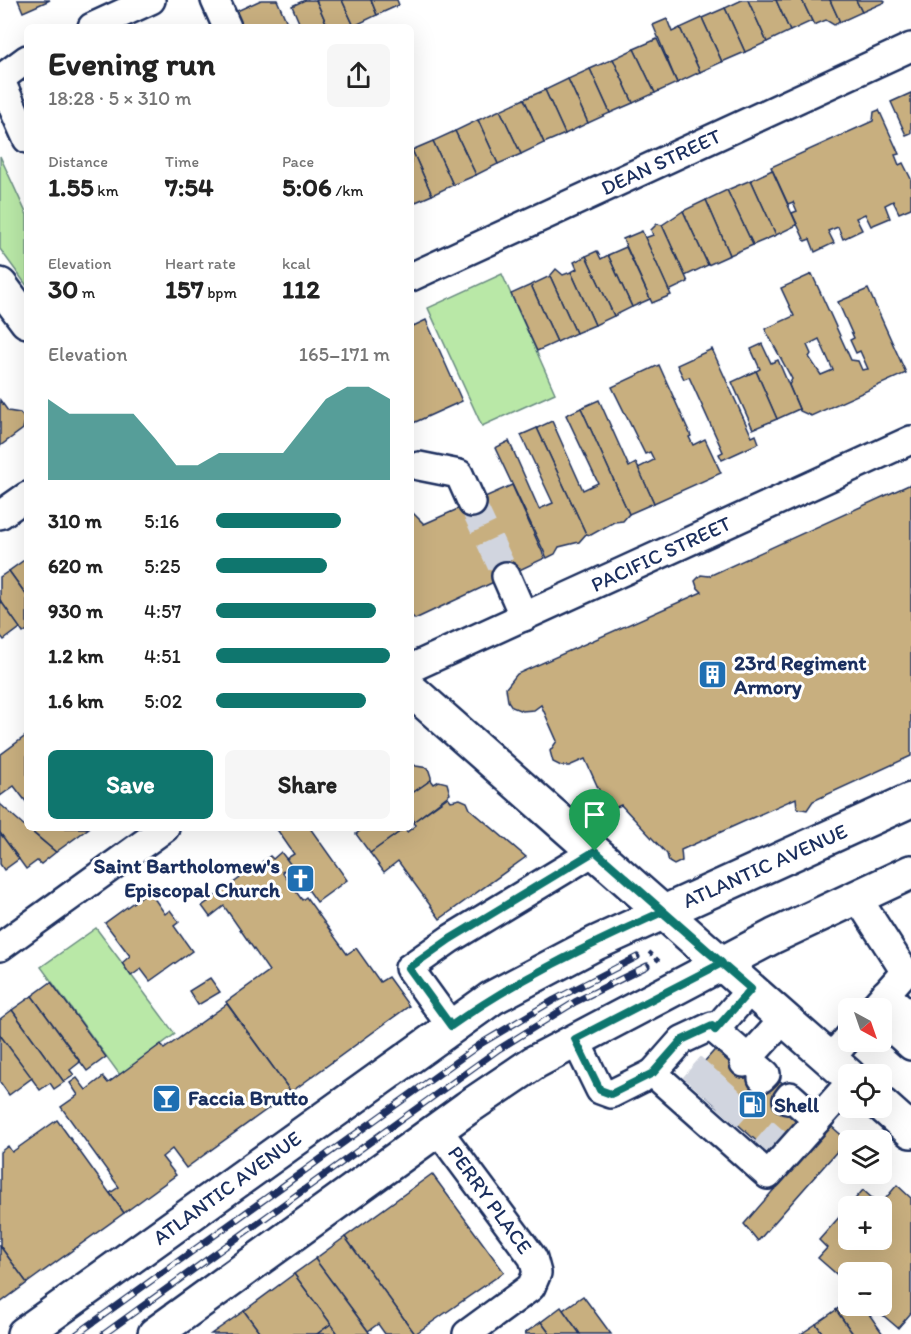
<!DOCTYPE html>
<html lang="en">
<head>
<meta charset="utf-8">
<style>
	:root { --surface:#fff; --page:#f6f6f6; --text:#222; --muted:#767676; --accent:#0f766e }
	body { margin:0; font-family:Itim,sans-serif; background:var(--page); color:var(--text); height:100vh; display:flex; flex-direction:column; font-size:22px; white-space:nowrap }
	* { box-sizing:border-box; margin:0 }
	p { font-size:20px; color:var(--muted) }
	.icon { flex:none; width:33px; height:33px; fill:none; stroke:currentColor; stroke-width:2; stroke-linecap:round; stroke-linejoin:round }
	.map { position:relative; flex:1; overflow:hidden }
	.panel { position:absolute; left:24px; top:24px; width:390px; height:807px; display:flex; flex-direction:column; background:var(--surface); border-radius:9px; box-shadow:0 6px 24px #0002 }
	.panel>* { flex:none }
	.needle { width:39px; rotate:140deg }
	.fabs { position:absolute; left:838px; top:998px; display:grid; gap:12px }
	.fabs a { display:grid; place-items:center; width:54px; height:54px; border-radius:9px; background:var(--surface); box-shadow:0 6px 24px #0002; font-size:30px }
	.pin { position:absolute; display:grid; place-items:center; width:51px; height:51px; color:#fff; margin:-62px -26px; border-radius:50% 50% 50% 0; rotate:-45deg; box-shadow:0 0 6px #0007 }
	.pin .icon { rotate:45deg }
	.round { display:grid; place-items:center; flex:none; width:63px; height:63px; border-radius:9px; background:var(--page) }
	.overview { display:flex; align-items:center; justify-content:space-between; height:102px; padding:0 24px }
	h1 { font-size:33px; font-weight:700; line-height:45px }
	.metrics { display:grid; grid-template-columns:repeat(3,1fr); gap:9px; height:102px; padding:6px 24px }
	.metrics div { display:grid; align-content:center }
	.metrics b { font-size:26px; font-weight:700 }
	.metrics small { font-size:16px; font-weight:400 }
	.metrics p { font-size:16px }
	.chart { height:168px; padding:12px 24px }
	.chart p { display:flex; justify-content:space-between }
	.chart svg { width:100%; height:108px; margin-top:6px; fill:var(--accent); opacity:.7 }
	.cta { display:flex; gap:12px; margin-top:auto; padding:12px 24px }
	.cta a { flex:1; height:69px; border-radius:9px; background:var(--accent); color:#fff; font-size:24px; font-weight:700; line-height:69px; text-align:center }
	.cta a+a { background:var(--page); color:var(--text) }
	ul { padding:0 24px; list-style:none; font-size:20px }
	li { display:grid; grid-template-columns:96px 72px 1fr; align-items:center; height:45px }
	li i { height:15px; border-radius:8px; background:var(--accent) }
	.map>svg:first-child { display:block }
	.green { fill:#b9e8a7; stroke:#6a8c82; stroke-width:1.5 }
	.building { fill:#c8af7f; stroke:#1b2f5e; stroke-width:1.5; fill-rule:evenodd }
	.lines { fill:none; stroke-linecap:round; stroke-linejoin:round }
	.minor-tunnel { stroke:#d1d5df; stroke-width:27; stroke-dasharray:27 14; stroke-linecap:butt }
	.minor-casing { stroke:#1b2f5e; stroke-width:32 }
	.major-casing { stroke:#1b2f5e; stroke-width:38 }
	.path { stroke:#1b2f5e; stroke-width:4; stroke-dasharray:4.5 4.5; stroke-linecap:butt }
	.minor { stroke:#fff; stroke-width:27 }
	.major { stroke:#fff; stroke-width:33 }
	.rail-casing { stroke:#1b2f5e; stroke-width:7 }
	.rail { stroke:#fff; stroke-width:4.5; stroke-dasharray:14; stroke-linecap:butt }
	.route-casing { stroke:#fff; stroke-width:12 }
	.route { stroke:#0f766e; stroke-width:8 }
	.labels { text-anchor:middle; stroke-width:6; stroke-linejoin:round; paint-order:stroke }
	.street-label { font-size:21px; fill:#1b2f5e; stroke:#fff }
	.poi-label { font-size:21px; font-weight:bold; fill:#1b2f5e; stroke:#fff; text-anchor:start }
</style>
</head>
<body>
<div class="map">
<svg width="911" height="1334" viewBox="0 0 911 1334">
	<rect width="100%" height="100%" fill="#fff"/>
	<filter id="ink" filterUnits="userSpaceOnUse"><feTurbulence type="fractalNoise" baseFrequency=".0167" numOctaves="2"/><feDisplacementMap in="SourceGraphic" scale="12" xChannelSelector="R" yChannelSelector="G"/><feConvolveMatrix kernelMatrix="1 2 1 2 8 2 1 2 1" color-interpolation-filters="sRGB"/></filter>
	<g filter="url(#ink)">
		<g class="green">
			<path d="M0 156 27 215V286L0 249Z"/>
			<path d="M502 274 555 393 482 426 428 308Z"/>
			<path d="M96 928 175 1034 120 1075 41 967Z"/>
		</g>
		<g class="building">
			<path d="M18 0H50L23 12Z"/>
			<path d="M261 0H277L289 27H234L228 15Z"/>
			<path d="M305 0H316L328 27H301L292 6Z"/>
			<path d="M316 0H342L354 26 328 27Z"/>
			<path d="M342 0H371L377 15 354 26Z"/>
			<path d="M371 0H397L399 5 377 15Z"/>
			<path d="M742 0H748L767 42 745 52 725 8Z"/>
			<path d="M748 0H776L790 31 767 42Z"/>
			<path d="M776 0H802L812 21 790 31Z"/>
			<path d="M802 0H830L840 22 834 25 826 20 814 25Z"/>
			<path d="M830 0H856L862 12 840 22Z"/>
			<path d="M856 0H884L885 2 862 12Z"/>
			<path d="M725 8 745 52 722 62 702 18Z"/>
			<path d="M702 18 722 62 700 72 680 28Z"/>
			<path d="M667 19 672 32 680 28 700 72 677 83 653 25Z"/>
			<path d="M657 39 677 83 655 93 634 49Z"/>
			<path d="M634 49 655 93 633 103 613 59Z"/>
			<path d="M613 59 633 103 610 113 590 69Z"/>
			<path d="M590 69 610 113 588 123 568 79Z"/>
			<path d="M568 79 588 123 565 134 545 90Z"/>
			<path d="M545 90 565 134 544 143 524 99Z"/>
			<path d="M911 93V133L906 135 891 102Z"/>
			<path d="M524 99 544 143 521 154 500 110Z"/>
			<path d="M500 110 521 154 498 164 478 120Z"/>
			<path d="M879 110 899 154 895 155 899 165 903 163 911 179V208L899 213 893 201 885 205 890 218 871 226 865 214 856 218 862 230 843 239 838 227 828 231 834 243 815 252 810 239 805 241 792 213 797 211 793 202 788 204 771 167 873 121 874 112Z"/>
			<path d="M478 120 498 164 476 175 455 131Z"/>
			<path d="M455 131 476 175 453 185 433 141Z"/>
			<path d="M433 141 453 185 432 195 412 150Z"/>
			<path d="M412 150 432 195 411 204V151Z"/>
			<path d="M772 170 797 225 776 235 751 180Z"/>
			<path d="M751 180 776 235 753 245 727 190Z"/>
			<path d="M727 190 753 245 730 255 706 200Z"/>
			<path d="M706 200 730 255 708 265 683 211Z"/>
			<path d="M683 211 708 265 685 276 662 225Z"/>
			<path d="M657 224 662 225 688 282 669 291 645 238 653 235 651 230Z"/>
			<path d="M642 231 671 295 652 303 623 239Z"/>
			<path d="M626 247 650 299 632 307 608 255Z"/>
			<path d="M597 251 601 259 608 255 632 307 614 316 586 256Z"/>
			<path d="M586 256 614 316 595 325 571 272 577 269 574 262Z"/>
			<path d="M556 269 563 275 571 272 595 325 576 333 550 276Z"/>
			<path d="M812 274 851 360 858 361 862 370 868 369 860 351 856 353 850 340 854 338 838 302 868 289 906 373 811 416 800 411 789 385 792 379 765 329 794 316 781 288ZM819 339 833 370 821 375 809 357 811 354 807 345Z"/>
			<path d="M550 276 576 333 557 342 531 285Z"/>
			<path d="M531 285 557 342 537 351 511 294Z"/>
			<path d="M426 320 462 401 411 424V327Z"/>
			<path d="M762 344 771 363 778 360 799 409 777 419 756 371 760 369 751 349Z"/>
			<path d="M712 349 752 437 756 435 759 443 722 460 719 454 723 452 689 377 684 379 677 365Z"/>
			<path d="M659 365 691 436 689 437 693 445 705 439 721 473 654 503 638 468 654 460 650 452 645 454 612 387Z"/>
			<path d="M756 371 777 419 753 429 732 382Z"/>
			<path d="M0 400 8 411 20 413 25 419 23 429 0 446Z"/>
			<path d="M599 400 629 467 636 463 654 503 629 514 581 408Z"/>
			<path d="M581 408 629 514 623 521 614 522 591 535 586 534 537 428 552 421 583 490 598 483 566 415Z"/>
			<path d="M537 428 586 534 579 542 559 547 555 554 547 558 495 448 509 441 539 509 553 503 521 435Z"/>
			<path d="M911 484V756L813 801 807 810 797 808 796 798 681 850 682 861 674 865 669 862 667 854 621 805 612 809 601 804 599 790 585 759 569 766H561L553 762 550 751 557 741 541 705 534 710 522 711 512 707 508 701 506 688 517 674 702 592 697 587 695 581 701 575 709 576Z"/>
			<path d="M512 485 545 558 415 619 411 615V511L424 524Z"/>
			<path d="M27 558V596L9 571Z"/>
			<path d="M9 571 27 596V630L23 633 0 600V577Z"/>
			<path d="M0 600 20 628 4 640 0 635Z"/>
			<path d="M27 735V803L14 786 0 796V755Z"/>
			<path d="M411 762 416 766 428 768 431 777V780L411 794Z"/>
			<path d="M431 780 434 784 439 781 447 783 450 794 413 822 411 794Z"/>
			<path d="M448 797 451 801 460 799 467 802 470 809 526 857 440 919 398 861 384 872 370 853 405 828 407 832 416 825 413 822Z"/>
			<path d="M0 804 27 828 56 852 41 864 37 861 26 869 0 833Z"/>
			<path d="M33 828H89L56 852 30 830Z"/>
			<path d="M276 828H310L347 880 317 902 286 859 294 854Z"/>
			<path d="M364 828H405L370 853 356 834Z"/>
			<path d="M0 833 19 859 4 870 0 864Z"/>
			<path d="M281 852 291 865 282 872 302 900 306 897 347 954 356 948 380 982 388 977 409 1006 291 1092 226 1002 269 971 224 906 210 917 202 906 270 856 273 859Z"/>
			<path d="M149 891 165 914 170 910 179 922 174 926 192 951 150 981 141 969 131 976 122 963 130 956 105 923Z"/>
			<path d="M210 978 220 992 198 1005 189 991Z"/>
			<path d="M51 982 106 1057 87 1071 32 996Z"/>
			<path d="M32 996 80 1062 70 1070 74 1075 64 1082 12 1010Z"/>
			<path d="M227 1004 291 1092 186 1168 172 1149 162 1157 176 1175 124 1213 110 1193 119 1187 61 1107 78 1095 70 1083 77 1078 86 1090 103 1077 108 1083 161 1044 164 1049Z"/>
			<path d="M12 1010 64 1082 54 1089 50 1083 40 1090 0 1035V1019Z"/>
			<path d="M0 1035 32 1078 9 1095 0 1082Z"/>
			<path d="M721 1043 786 1085 805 1116 771 1154 688 1080Z"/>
			<path d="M57 1120 124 1213 27 1283 0 1246V1152L8 1146 12 1152Z"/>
			<path d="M830 1125 847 1140 758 1241 744 1224Z"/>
			<path d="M432 1174 504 1272 415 1334 345 1237Z"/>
			<path d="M897 1185 911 1198V1313L898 1328 871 1305H882V1272H849V1285L818 1258 827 1248 819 1240 849 1206V1239H882V1206H849L863 1190 880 1205Z"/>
			<path d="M345 1237 415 1334H385L378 1324 368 1331 315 1259Z"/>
			<path d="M0 1246 27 1283 0 1303Z"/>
			<path d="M315 1259 368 1331 370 1334H338L331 1324 294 1274Z"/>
			<path d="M294 1274 331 1324 317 1334H261L244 1311Z"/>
			<path d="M583 1296 611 1334H580L563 1310Z"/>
			<path d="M849 1300V1305H859L861 1309 864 1307 883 1334H853L836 1310Z"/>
			<path d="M561 1307 563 1310 580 1334H550L541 1322Z"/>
			<path d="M836 1310 853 1334H823L816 1324Z"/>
			<path d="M244 1311 261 1334H211Z"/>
			<path d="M541 1322 550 1334H525V1333Z"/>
			<path d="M331 1324 338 1334H317Z"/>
			<path d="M816 1324 823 1334H801Z"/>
		</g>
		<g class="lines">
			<g class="minor-tunnel">
				<path d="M472 503 506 576"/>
				<path d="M693 1086 727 1047"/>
				<path d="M711 1101 744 1063"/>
				<path d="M728 1117 762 1078"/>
				<path d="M765 1150 799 1111"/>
			</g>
			<defs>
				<g id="minor">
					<path d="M215 0 227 27"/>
					<path d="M92 27 151 0"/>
					<path d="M0 79 27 139"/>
					<path d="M0 79 27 59"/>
					<path d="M411 277 911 47"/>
					<path d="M419 466 459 474 472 503"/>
					<path d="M0 515 27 496"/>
					<path d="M506 576 524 617"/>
					<path d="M411 668 911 440"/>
					<path d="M857 897 905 972 873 1008"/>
					<path d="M0 947 165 828"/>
					<path d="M885 994 911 1016"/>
					<path d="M882 1020 911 1046"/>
					<path d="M451 1026 409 968 450 939 595 851"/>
					<path d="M715 1030 766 1074 762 1078"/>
					<path d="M575 1039 600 1090 611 1094 653 1073 768 1175 849 1084"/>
					<path d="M830 1059 849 1037"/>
					<path d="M744 1063 784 1019"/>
					<path d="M653 1073 682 1040 712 1026 715 1030 751 989"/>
					<path d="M787 1100 790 1096 817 1120"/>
					<path d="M438 1130 533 1258 537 1273 531 1287 467 1334"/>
				</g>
				<g id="major">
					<path d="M0 285 27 321"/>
					<path d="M411 690 849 1076"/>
					<path d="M882 1105 911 1131"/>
					<path d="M24 1334 492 998 596 943 911 800"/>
					<path d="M155 1334 467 1108 535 1062 774 936 911 872"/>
				</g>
			</defs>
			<use href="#minor" class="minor-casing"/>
			<use href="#major" class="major-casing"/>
			<path class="path" d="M649 952 661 963"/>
			<use href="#minor" class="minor"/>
			<use href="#major" class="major"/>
			<defs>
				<g id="rail">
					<path d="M77 1334 482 1043 554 1000 637 957"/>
					<path d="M104 1334 499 1049 575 1002 647 966"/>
				</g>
			</defs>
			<use href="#rail" class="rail-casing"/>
			<use href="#rail" class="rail"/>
		</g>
	</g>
	<g class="lines" filter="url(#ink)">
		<defs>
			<path id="route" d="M595 851 450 939 409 968 451 1026C517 979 589 945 662 912L751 989 715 1030 712 1026 682 1040 653 1073 611 1094 600 1090 575 1039 722 963 595 851"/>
		</defs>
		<use href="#route" class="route-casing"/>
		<use href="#route" class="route"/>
	</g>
	<defs>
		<symbol id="building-square" viewBox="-11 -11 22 22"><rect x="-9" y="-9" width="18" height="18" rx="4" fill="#1f6fb2" stroke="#fff"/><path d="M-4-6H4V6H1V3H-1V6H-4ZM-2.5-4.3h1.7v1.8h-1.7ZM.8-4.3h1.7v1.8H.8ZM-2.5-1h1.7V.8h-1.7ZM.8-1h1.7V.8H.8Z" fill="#fff"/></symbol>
		<symbol id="church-square" viewBox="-11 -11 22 22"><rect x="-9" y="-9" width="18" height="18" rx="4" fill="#1f6fb2" stroke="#fff"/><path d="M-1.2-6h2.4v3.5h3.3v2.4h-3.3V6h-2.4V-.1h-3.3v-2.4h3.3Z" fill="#fff"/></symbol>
		<symbol id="bar-square" viewBox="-11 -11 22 22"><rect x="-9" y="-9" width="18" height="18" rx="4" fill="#1f6fb2" stroke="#fff"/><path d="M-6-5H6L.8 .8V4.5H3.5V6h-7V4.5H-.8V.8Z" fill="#fff"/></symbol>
		<symbol id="fuel-square" viewBox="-11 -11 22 22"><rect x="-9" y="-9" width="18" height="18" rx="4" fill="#1f6fb2" stroke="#fff"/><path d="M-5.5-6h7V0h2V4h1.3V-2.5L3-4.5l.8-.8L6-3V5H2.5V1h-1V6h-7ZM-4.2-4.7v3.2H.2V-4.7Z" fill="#fff"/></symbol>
	</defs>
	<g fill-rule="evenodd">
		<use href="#building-square" x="696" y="658" width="33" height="33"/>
		<use href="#church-square" x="284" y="862" width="33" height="33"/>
		<use href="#bar-square" x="150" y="1082" width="33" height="33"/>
		<use href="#fuel-square" x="736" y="1088" width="33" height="33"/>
	</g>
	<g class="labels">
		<g class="street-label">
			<text transform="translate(661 162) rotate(-25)" y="7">DEAN STREET</text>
			<text transform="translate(661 554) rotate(-25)" y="7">PACIFIC STREET</text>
			<text transform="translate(765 866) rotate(-24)" y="7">ATLANTIC AVENUE</text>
			<text transform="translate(227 1188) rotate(-36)" y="7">ATLANTIC AVENUE</text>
			<text transform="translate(490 1200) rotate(54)" y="7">PERRY PLACE</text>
		</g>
		<g class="poi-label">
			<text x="734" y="670">23rd Regiment<tspan x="734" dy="24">Armory</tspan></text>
			<text x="280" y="873" text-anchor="end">Saint Bartholomew's<tspan x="280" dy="24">Episcopal Church</tspan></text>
			<text x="188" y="1105">Faccia Brutto</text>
			<text x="774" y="1112">Shell</text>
		</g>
	</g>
</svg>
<div class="fabs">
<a><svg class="needle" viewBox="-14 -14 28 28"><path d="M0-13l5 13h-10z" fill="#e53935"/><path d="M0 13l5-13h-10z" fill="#767676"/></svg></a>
<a><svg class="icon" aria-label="locate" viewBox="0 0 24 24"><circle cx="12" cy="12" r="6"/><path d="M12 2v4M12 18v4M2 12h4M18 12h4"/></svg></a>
<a><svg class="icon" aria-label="layers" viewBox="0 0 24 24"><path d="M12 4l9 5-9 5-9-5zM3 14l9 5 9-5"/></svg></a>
<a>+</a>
<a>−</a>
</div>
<div class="pin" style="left:595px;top:851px;background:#1e9e55"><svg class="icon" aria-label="arrive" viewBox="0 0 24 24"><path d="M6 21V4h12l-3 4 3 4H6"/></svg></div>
<section class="panel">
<div class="overview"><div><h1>Evening run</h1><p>18:28 · 5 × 310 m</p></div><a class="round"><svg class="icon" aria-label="share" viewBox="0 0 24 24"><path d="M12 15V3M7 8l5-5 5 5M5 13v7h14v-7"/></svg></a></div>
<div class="metrics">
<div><p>Distance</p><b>1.55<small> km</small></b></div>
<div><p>Time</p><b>7:54</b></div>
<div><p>Pace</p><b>5:06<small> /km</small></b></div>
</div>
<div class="metrics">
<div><p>Elevation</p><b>30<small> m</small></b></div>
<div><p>Heart rate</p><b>157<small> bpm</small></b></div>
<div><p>kcal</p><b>112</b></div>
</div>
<div class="chart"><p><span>Elevation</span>165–171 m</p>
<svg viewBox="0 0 160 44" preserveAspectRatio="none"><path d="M0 44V11L10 17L20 17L30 17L40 17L50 27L60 38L70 38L80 33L90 33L100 33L110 33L120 22L130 11L140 6L150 6L160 11V44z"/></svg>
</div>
<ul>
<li><b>310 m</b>5:16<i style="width:72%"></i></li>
<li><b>620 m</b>5:25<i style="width:64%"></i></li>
<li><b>930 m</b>4:57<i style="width:92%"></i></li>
<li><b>1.2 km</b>4:51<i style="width:100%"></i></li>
<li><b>1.6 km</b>5:02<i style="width:86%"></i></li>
</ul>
<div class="cta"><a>Save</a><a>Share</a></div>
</section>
</div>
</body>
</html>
